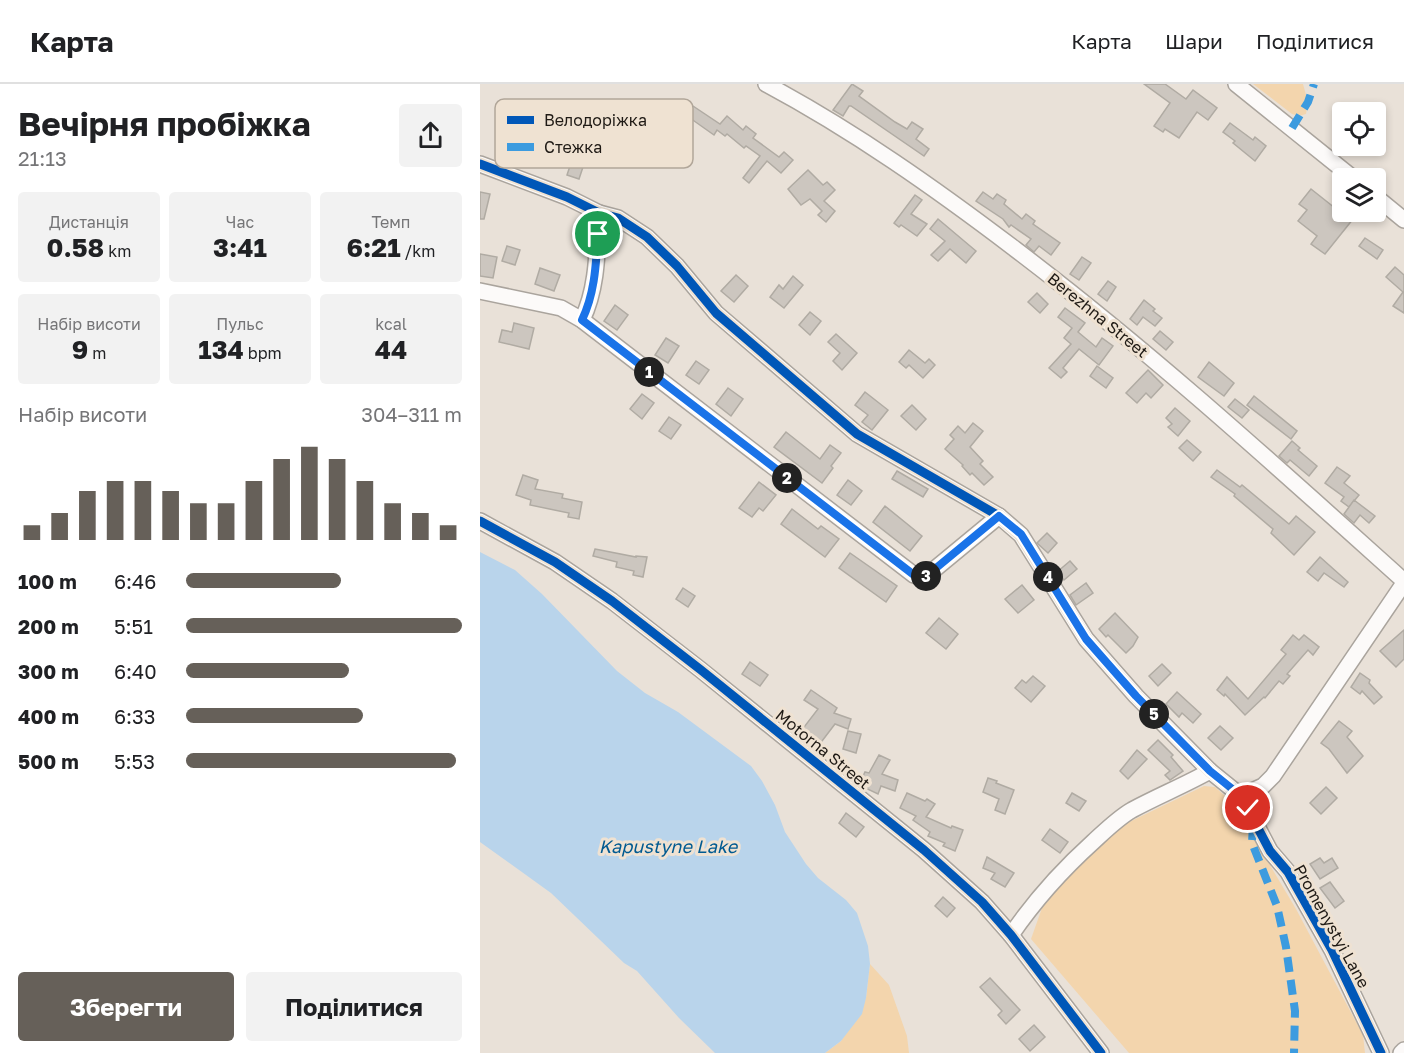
<!DOCTYPE html>
<html lang="uk">
<head>
<meta charset="utf-8">
<style>
	:root { --surface:#fff; --page:#f2f2f2; --text:#202124; --muted:#757577; --line:#e0e0e0; --accent:#666059 }
	body { margin:0; font-family:"Golos Text",sans-serif; background:var(--page); color:var(--text); height:100vh; display:flex; flex-direction:column; font-size:22px; white-space:nowrap }
	* { box-sizing:border-box; margin:0 }
	p { font-size:20px; color:var(--muted) }
	.icon { flex:none; width:33px; height:33px; fill:none; stroke:currentColor; stroke-width:2; stroke-linecap:round; stroke-linejoin:round }
	.map { position:relative; flex:1; overflow:hidden }
	.sheet { display:flex; flex-direction:column; background:var(--surface); width:480px }
	.sheet>* { flex:none }
	.tools { position:absolute; left:852px; top:18px; display:grid; gap:12px }
	.tools a { display:grid; place-items:center; width:54px; height:54px; border-radius:6px; background:var(--surface); box-shadow:0 3px 9px #0003; font-size:30px }
	.pin { position:absolute; display:grid; place-items:center; width:51px; height:51px; color:#fff; margin:-26px; border:3px solid #fff; border-radius:50%; box-shadow:0 2px 6px #0007 }
	.km { position:absolute; width:30px; height:30px; margin:-15px; border-radius:50%; background:#222; color:#fff; font-size:16px; line-height:30px; text-align:center }
	.round { display:grid; place-items:center; flex:none; width:63px; height:63px; border-radius:6px; background:var(--page) }
	.head { display:flex; align-items:center; justify-content:space-between; height:102px; padding:0 18px }
	h1 { font-size:33px; font-weight:700; line-height:45px }
	.metrics { display:grid; grid-template-columns:repeat(3,1fr); gap:9px; height:102px; padding:6px 18px }
	.metrics div { display:grid; align-content:center; border-radius:6px; background:var(--page); text-align:center }
	.metrics b { font-size:26px; font-weight:700 }
	.metrics small { font-size:16px; font-weight:400 }
	.metrics p { font-size:16px }
	.chart { height:168px; padding:12px 18px }
	.chart p { display:flex; justify-content:space-between }
	.chart svg { width:100%; height:108px; margin-top:6px; stroke:var(--accent); stroke-width:6 }
	.action { display:flex; gap:12px; margin-top:auto; padding:12px 18px }
	.action a { flex:1; height:69px; border-radius:6px; background:var(--accent); color:#fff; font-size:24px; font-weight:700; line-height:69px; text-align:center }
	.action a+a { background:var(--page); color:var(--text) }
	ul { padding:0 18px; list-style:none; font-size:20px }
	li { display:grid; grid-template-columns:96px 72px 1fr; align-items:center; height:45px }
	li i { height:15px; border-radius:8px; background:var(--accent) }
	header { display:flex; align-items:center; gap:36px; box-sizing:border-box; height:84px; padding:0 30px; background:var(--surface); border-bottom:2px solid var(--line) }
	header strong { font-size:28px }
	nav { display:flex; gap:33px; margin-inline-start:auto; font-size:21px }
	main { display:flex; flex:1; min-height:0 }
	.map>svg:first-child { display:block }
	.green { fill:#f3d5ad }
	.water { fill:#b9d4eb }
	.building { fill:#ccc6bf; stroke:#b0aba3; stroke-width:1.5 }
	.lines { fill:none; stroke-linecap:round; stroke-linejoin:round }
	.minor-casing { stroke:#aaa49d; stroke-width:18 }
	.minor { stroke:#fcfaf9; stroke-width:15 }
	.quiet { stroke:#3c9bdf; stroke-width:8; stroke-dasharray:15 8; stroke-linecap:butt }
	.cycleway-casing { stroke:#efe2d2; stroke-width:13 }
	.cycleway { stroke:#0057b8; stroke-width:9 }
	.route-casing { stroke:#fff; stroke-width:12 }
	.route { stroke:#1a73e8; stroke-width:8 }
	.labels { text-anchor:middle; stroke-width:6; stroke-linejoin:round; paint-order:stroke }
	.street-label { font-size:16px; fill:#1f1a15; stroke:#efe2d2 }
	.water-label { font-size:18px; font-style:italic; fill:#005a91; stroke:#efe2d2 }
	.key { fill:#efe2d2; stroke:#b1a699; stroke-width:1.5 }
	.key-label { font-size:16px; fill:#1f1a15 }
</style>
</head>
<body>
<header>
<strong>Карта</strong>
<nav><a>Карта</a><a>Шари</a><a>Поділитися</a></nav>
</header>
<main>
<section class="sheet">
<div class="head"><div><h1>Вечірня пробіжка</h1><p>21:13</p></div><a class="round"><svg class="icon" aria-label="share" viewBox="0 0 24 24"><path d="M12 15V3M7 8l5-5 5 5M5 13v7h14v-7"/></svg></a></div>
<div class="metrics">
<div><p>Дистанція</p><b>0.58<small> km</small></b></div>
<div><p>Час</p><b>3:41</b></div>
<div><p>Темп</p><b>6:21<small> /km</small></b></div>
</div>
<div class="metrics">
<div><p>Набір висоти</p><b>9<small> m</small></b></div>
<div><p>Пульс</p><b>134<small> bpm</small></b></div>
<div><p>kcal</p><b>44</b></div>
</div>
<div class="chart"><p><span>Набір висоти</span>304–311 m</p>
<svg viewBox="0 0 160 44" preserveAspectRatio="none"><path d="M5 44V38M15 44V33M25 44V24M35 44V20M45 44V20M55 44V24M65 44V29M75 44V29M85 44V20M95 44V11M105 44V6M115 44V11M125 44V20M135 44V29M145 44V33M155 44V38"/></svg>
</div>
<ul>
<li><b>100 m</b>6:46<i style="width:56%"></i></li>
<li><b>200 m</b>5:51<i style="width:100%"></i></li>
<li><b>300 m</b>6:40<i style="width:59%"></i></li>
<li><b>400 m</b>6:33<i style="width:64%"></i></li>
<li><b>500 m</b>5:53<i style="width:98%"></i></li>
</ul>
<div class="action"><a>Зберегти</a><a>Поділитися</a></div>
</section>
<div class="map">
<svg width="924" height="969" viewBox="0 0 924 969">
	<rect width="100%" height="100%" fill="#e9e1d8"/>
	<g class="green">
		<path d="M773 0H823L828 18 826 30 819 32 812 30Z"/>
		<path d="M724 702 735 703 753 719 816 825 883 951 885 969H649L551 855 562 824 596 783 645 740Z"/>
		<path d="M390 880 409 901 427 952 429 969H345L361 957 386 914Z"/>
	</g>
	<path class="water" d="M0 468 35 486 62 510 137 587 165 609 198 628 271 682 282 697 295 721 305 748 326 780 338 794 366 816 377 829 388 862 390 880 386 914 382 930 361 957 345 969H235L199 934 157 887 144 879 71 809 0 758Z"/>
	<g class="building">
		<path d="M372 0 383 7 379 12 415 38 427 45 432 38 443 45 436 55 449 65 444 72 371 22H369L363 32 353 26Z"/>
		<path d="M664 0H685L706 15 713 6 737 24 728 36 717 28 699 54 685 45 683 48 674 42 690 19Z"/>
		<path d="M210 20 240 40 247 32 263 46 266 42 276 50 273 54 299 73 304 68 313 76 301 89 287 77 269 99 263 94 280 72 266 62 264 64 247 50 245 52 237 46 234 51 217 39 203 29Z"/>
		<path d="M750 39 773 56 775 53 786 62 775 77 753 59 755 57 743 48Z"/>
		<path d="M94 70 106 74 99 95 87 91Z"/>
		<path d="M328 86 343 101 347 98 355 106 344 117 355 127 346 138 338 131 342 127 330 115 321 121 308 105Z"/>
		<path d="M831 105 855 124 857 122 873 135 845 170 831 160 837 152 818 137 827 126 819 120Z"/>
		<path d="M0 108 10 110 4 135H0Z"/>
		<path d="M503 108 513 115 517 110 526 116 524 120 542 135 546 130 555 137 553 140 580 159 571 171 559 162 554 168 546 161 551 155 531 141 529 143 523 135 496 117Z"/>
		<path d="M435 111 442 116 431 130 447 140 437 152 421 141 419 143 414 139Z"/>
		<path d="M458 135 496 167 486 179 470 165 458 177 451 171 465 157 450 145Z"/>
		<path d="M885 154 903 166 897 175 879 162Z"/>
		<path d="M27 162 40 166 35 181 22 177Z"/>
		<path d="M0 170 17 173 13 194 0 192Z"/>
		<path d="M602 173 611 179 599 196 590 190Z"/>
		<path d="M915 183 924 191V229L913 222 923 208 906 193Z"/>
		<path d="M60 184 80 191 74 207 55 200Z"/>
		<path d="M256 191 268 202 254 218 241 207Z"/>
		<path d="M313 192 323 201 304 224 290 213 299 201 303 205Z"/>
		<path d="M628 197 636 203 627 217 618 210Z"/>
		<path d="M557 209 568 220 560 229 548 218Z"/>
		<path d="M664 216 675 225 673 227 682 234 675 242 663 233 657 241 650 235Z"/>
		<path d="M135 221 148 231 137 246 124 237Z"/>
		<path d="M585 224 605 239 598 248 616 263 622 254 633 262 619 281 599 265 583 284 587 288 581 294 569 284 591 260 584 254 592 244 578 233Z"/>
		<path d="M330 228 341 237 330 251 319 241Z"/>
		<path d="M34 239 54 244 49 265 19 258 22 246 32 248Z"/>
		<path d="M680 247 693 258 686 266 673 255Z"/>
		<path d="M356 250 377 269 362 286 353 277 360 269 348 258Z"/>
		<path d="M186 254 199 262 188 279 175 271Z"/>
		<path d="M429 266 445 279 449 275 455 281 443 294 429 281 426 284 419 278Z"/>
		<path d="M216 277 229 286 219 300 206 291Z"/>
		<path d="M729 278 754 299 744 312 718 293Z"/>
		<path d="M617 282 633 294 626 304 610 292Z"/>
		<path d="M668 286 683 301 671 314 666 309 657 319 646 309Z"/>
		<path d="M248 304 263 315 251 332 236 320Z"/>
		<path d="M385 308 408 326 392 346 382 338 388 331 375 321Z"/>
		<path d="M162 310 174 319 162 335 150 325Z"/>
		<path d="M774 312 817 347 811 355 767 321Z"/>
		<path d="M755 315 769 326 762 334 748 323Z"/>
		<path d="M432 321 446 335 436 346 421 332Z"/>
		<path d="M695 324 710 337 698 352 688 343 692 340 686 334Z"/>
		<path d="M189 333 201 341 191 355 179 347Z"/>
		<path d="M493 339 503 347 490 363 503 377 500 380 513 393 504 401 492 389 490 391 482 382 483 381 465 365 474 355 470 351 478 342 485 349Z"/>
		<path d="M306 348 340 375 350 361 361 369 351 382 353 384 342 399 294 363Z"/>
		<path d="M707 356 721 368 713 377 699 364Z"/>
		<path d="M812 357 820 364 818 366 837 382 829 392 810 376 807 379 799 372Z"/>
		<path d="M857 383 870 392 864 399 879 411 869 423 861 417 864 413 845 399Z"/>
		<path d="M737 386 760 403 762 401 809 440 816 432 835 448 814 471 791 449 793 445 754 412 755 410 731 393Z"/>
		<path d="M417 387 448 405 443 413 412 395Z"/>
		<path d="M43 391 58 396 55 405 83 410 82 414 102 418 99 435 88 433 89 429 50 421 51 416 36 411Z"/>
		<path d="M368 396 382 407 371 421 357 411Z"/>
		<path d="M279 398 296 411 283 427 279 424 272 433 259 424Z"/>
		<path d="M874 416 895 432 889 439 880 431 874 439 864 430Z"/>
		<path d="M405 422 442 452 430 467 393 438Z"/>
		<path d="M312 425 338 445 341 442 359 455 345 473 301 440Z"/>
		<path d="M567 449 577 459 568 469 557 459Z"/>
		<path d="M115 465 156 473V472L167 473 163 493 153 491 154 487 136 483 137 478 113 472Z"/>
		<path d="M370 469 417 502 406 518 359 484Z"/>
		<path d="M840 473 868 498 864 503 844 489 838 497 827 488Z"/>
		<path d="M590 477 597 485 584 496 577 488Z"/>
		<path d="M606 499 613 509 596 521 590 511Z"/>
		<path d="M542 501 554 516 538 529 525 515Z"/>
		<path d="M203 504 215 512 208 523 196 515Z"/>
		<path d="M635 529 658 553 653 562 646 569 628 551 626 553 619 545Z"/>
		<path d="M459 534 478 550 466 565 446 549Z"/>
		<path d="M924 546V575L916 583 900 567Z"/>
		<path d="M813 551 819 556 824 551 839 563 833 571 828 566 807 590 810 592 803 600 799 597 785 614 784 613 765 631 745 610 744 612 737 606 747 593 768 615 806 570 801 566Z"/>
		<path d="M270 578 288 591 280 602 262 590Z"/>
		<path d="M682 580 691 589 678 602 669 592Z"/>
		<path d="M880 589 890 596 889 599 902 613 894 620 882 607 880 610 871 603Z"/>
		<path d="M553 592 565 602 551 618 535 604 542 596 546 599Z"/>
		<path d="M331 606 357 624 354 629 371 635 368 645 355 640 339 661 321 647 338 625 324 616Z"/>
		<path d="M697 608 721 630 713 639 702 629 699 633 686 620Z"/>
		<path d="M859 637 872 647 867 653 883 672 867 689 849 665 841 659Z"/>
		<path d="M740 642 753 654 741 666 728 654Z"/>
		<path d="M368 647 381 650 376 669 363 665Z"/>
		<path d="M678 656 693 671 691 673 703 687 690 696 685 691 690 687 668 666Z"/>
		<path d="M657 666 667 675 648 695 640 687Z"/>
		<path d="M399 671 410 676 402 690 418 696 415 707 401 702 398 710 379 701 385 688 389 689Z"/>
		<path d="M508 694 517 697 516 699 534 706 525 730 515 726 519 715 503 708Z"/>
		<path d="M846 703 857 714 841 730 830 719Z"/>
		<path d="M427 709 445 717 447 715 455 720 446 733 471 744 472 742 483 746 475 767 463 762 465 759 448 752 450 748 433 736 436 732 420 724Z"/>
		<path d="M592 709 606 717 599 727 586 719Z"/>
		<path d="M366 729 384 743 376 753 359 739Z"/>
		<path d="M570 745 588 758 580 769 562 756Z"/>
		<path d="M507 773 534 789 525 803 511 795 515 789 503 784Z"/>
		<path d="M840 774 844 779 852 774 858 784 840 795 830 780Z"/>
		<path d="M850 798 864 817 855 824 840 804Z"/>
		<path d="M463 813 475 824 467 833 455 822Z"/>
		<path d="M510 894 540 926 526 940 518 931 522 927 500 903Z"/>
		<path d="M554 941 565 953 550 967 539 955Z"/>
	</g>
	<g class="lines">
		<defs>
			<g id="minor">
				<path d="M286 0C374 47 456 105 535 165 671 268 797 383 924 497"/>
				<path d="M756 0 873 94"/>
				<path d="M0 80 87 113 119 129 138 134 167 153 197 182 236 229 377 350 519 432 541 451 606 555 656 612 730 687 761 712 790 767 808 788 852 866 901 969"/>
				<path d="M896 113 924 136"/>
				<path d="M0 207 81 224 102 236 434 491 443 494 450 489 519 432"/>
				<path d="M102 236C118 203 117 165 119 129"/>
				<path d="M0 437 75 478 132 517 221 586 444 766 502 818 531 851 621 969"/>
				<path d="M761 712 783 702 793 692 924 499"/>
				<path d="M531 851C555 816 582 786 613 758 625 747 638 734 652 726 678 712 705 701 730 687"/>
				<path d="M921 969 924 966"/>
			</g>
		</defs>
		<use href="#minor" class="minor-casing"/>
		<use href="#minor" class="minor"/>
		<g class="quiet">
			<path d="M812 44 828 18 834 0"/>
			<path d="M773 741 772 759 797 822 806 863 815 927 814 969"/>
		</g>
		<defs>
			<g id="cycleway">
				<path d="M0 80 87 113 119 129 138 134 167 153 197 182 236 229 377 350 519 432 541 451 606 555 656 612 730 687 761 712 790 767 808 788 852 866 901 969"/>
				<path d="M0 437 75 478 132 517 221 586 444 766 502 818 531 851 621 969"/>
			</g>
		</defs>
		<use href="#cycleway" class="cycleway-casing"/>
		<use href="#cycleway" class="cycleway"/>
	</g>
	<g class="lines">
		<defs>
			<path id="route" d="M118 150C116 180 115 209 102 236L434 491 443 494 450 489 519 432 541 450 606 555 656 612 730 687 761 712 768 724"/>
		</defs>
		<use href="#route" class="route-casing"/>
		<use href="#route" class="route"/>
	</g>
	<g class="labels">
		<g class="street-label">
			<text transform="translate(618 231) rotate(39)" y="6">Berezhna Street</text>
			<text transform="translate(343 665) rotate(39)" y="6">Motorna Street</text>
			<text transform="translate(852 842) rotate(61)" y="6">Promenystyi Lane</text>
		</g>
		<g class="water-label">
			<text x="188" y="769">Kapustyne Lake</text>
		</g>
	</g>
	<rect x="15" y="15" width="198" height="69" rx="9" class="key"/>
	<rect x="27" y="32" width="27" height="8" fill="#0057b8"/>
	<rect x="27" y="59" width="27" height="8" fill="#3c9bdf"/>
	<g class="key-label">
		<text x="64" y="42">Велодоріжка</text>
		<text x="64" y="69">Стежка</text>
	</g>
</svg>
<div class="tools">
<a><svg class="icon" aria-label="locate" viewBox="0 0 24 24"><circle cx="12" cy="12" r="6"/><path d="M12 2v4M12 18v4M2 12h4M18 12h4"/></svg></a>
<a><svg class="icon" aria-label="layers" viewBox="0 0 24 24"><path d="M12 4l9 5-9 5-9-5zM3 14l9 5 9-5"/></svg></a>
</div>
<div class="pin" style="left:118px;top:150px;background:#1e9e55"><svg class="icon" aria-label="arrive" viewBox="0 0 24 24"><path d="M6 21V4h12l-3 4 3 4H6"/></svg></div>
<div class="pin" style="left:768px;top:724px;background:#d93025"><svg class="icon" aria-label="check" viewBox="0 0 24 24"><path d="M5 12l5 5 9-10"/></svg></div>
<b class="km" style="left:169px;top:288px">1</b>
<b class="km" style="left:307px;top:394px">2</b>
<b class="km" style="left:446px;top:492px">3</b>
<b class="km" style="left:568px;top:493px">4</b>
<b class="km" style="left:674px;top:630px">5</b>
</div>
</main>
</body>
</html>
